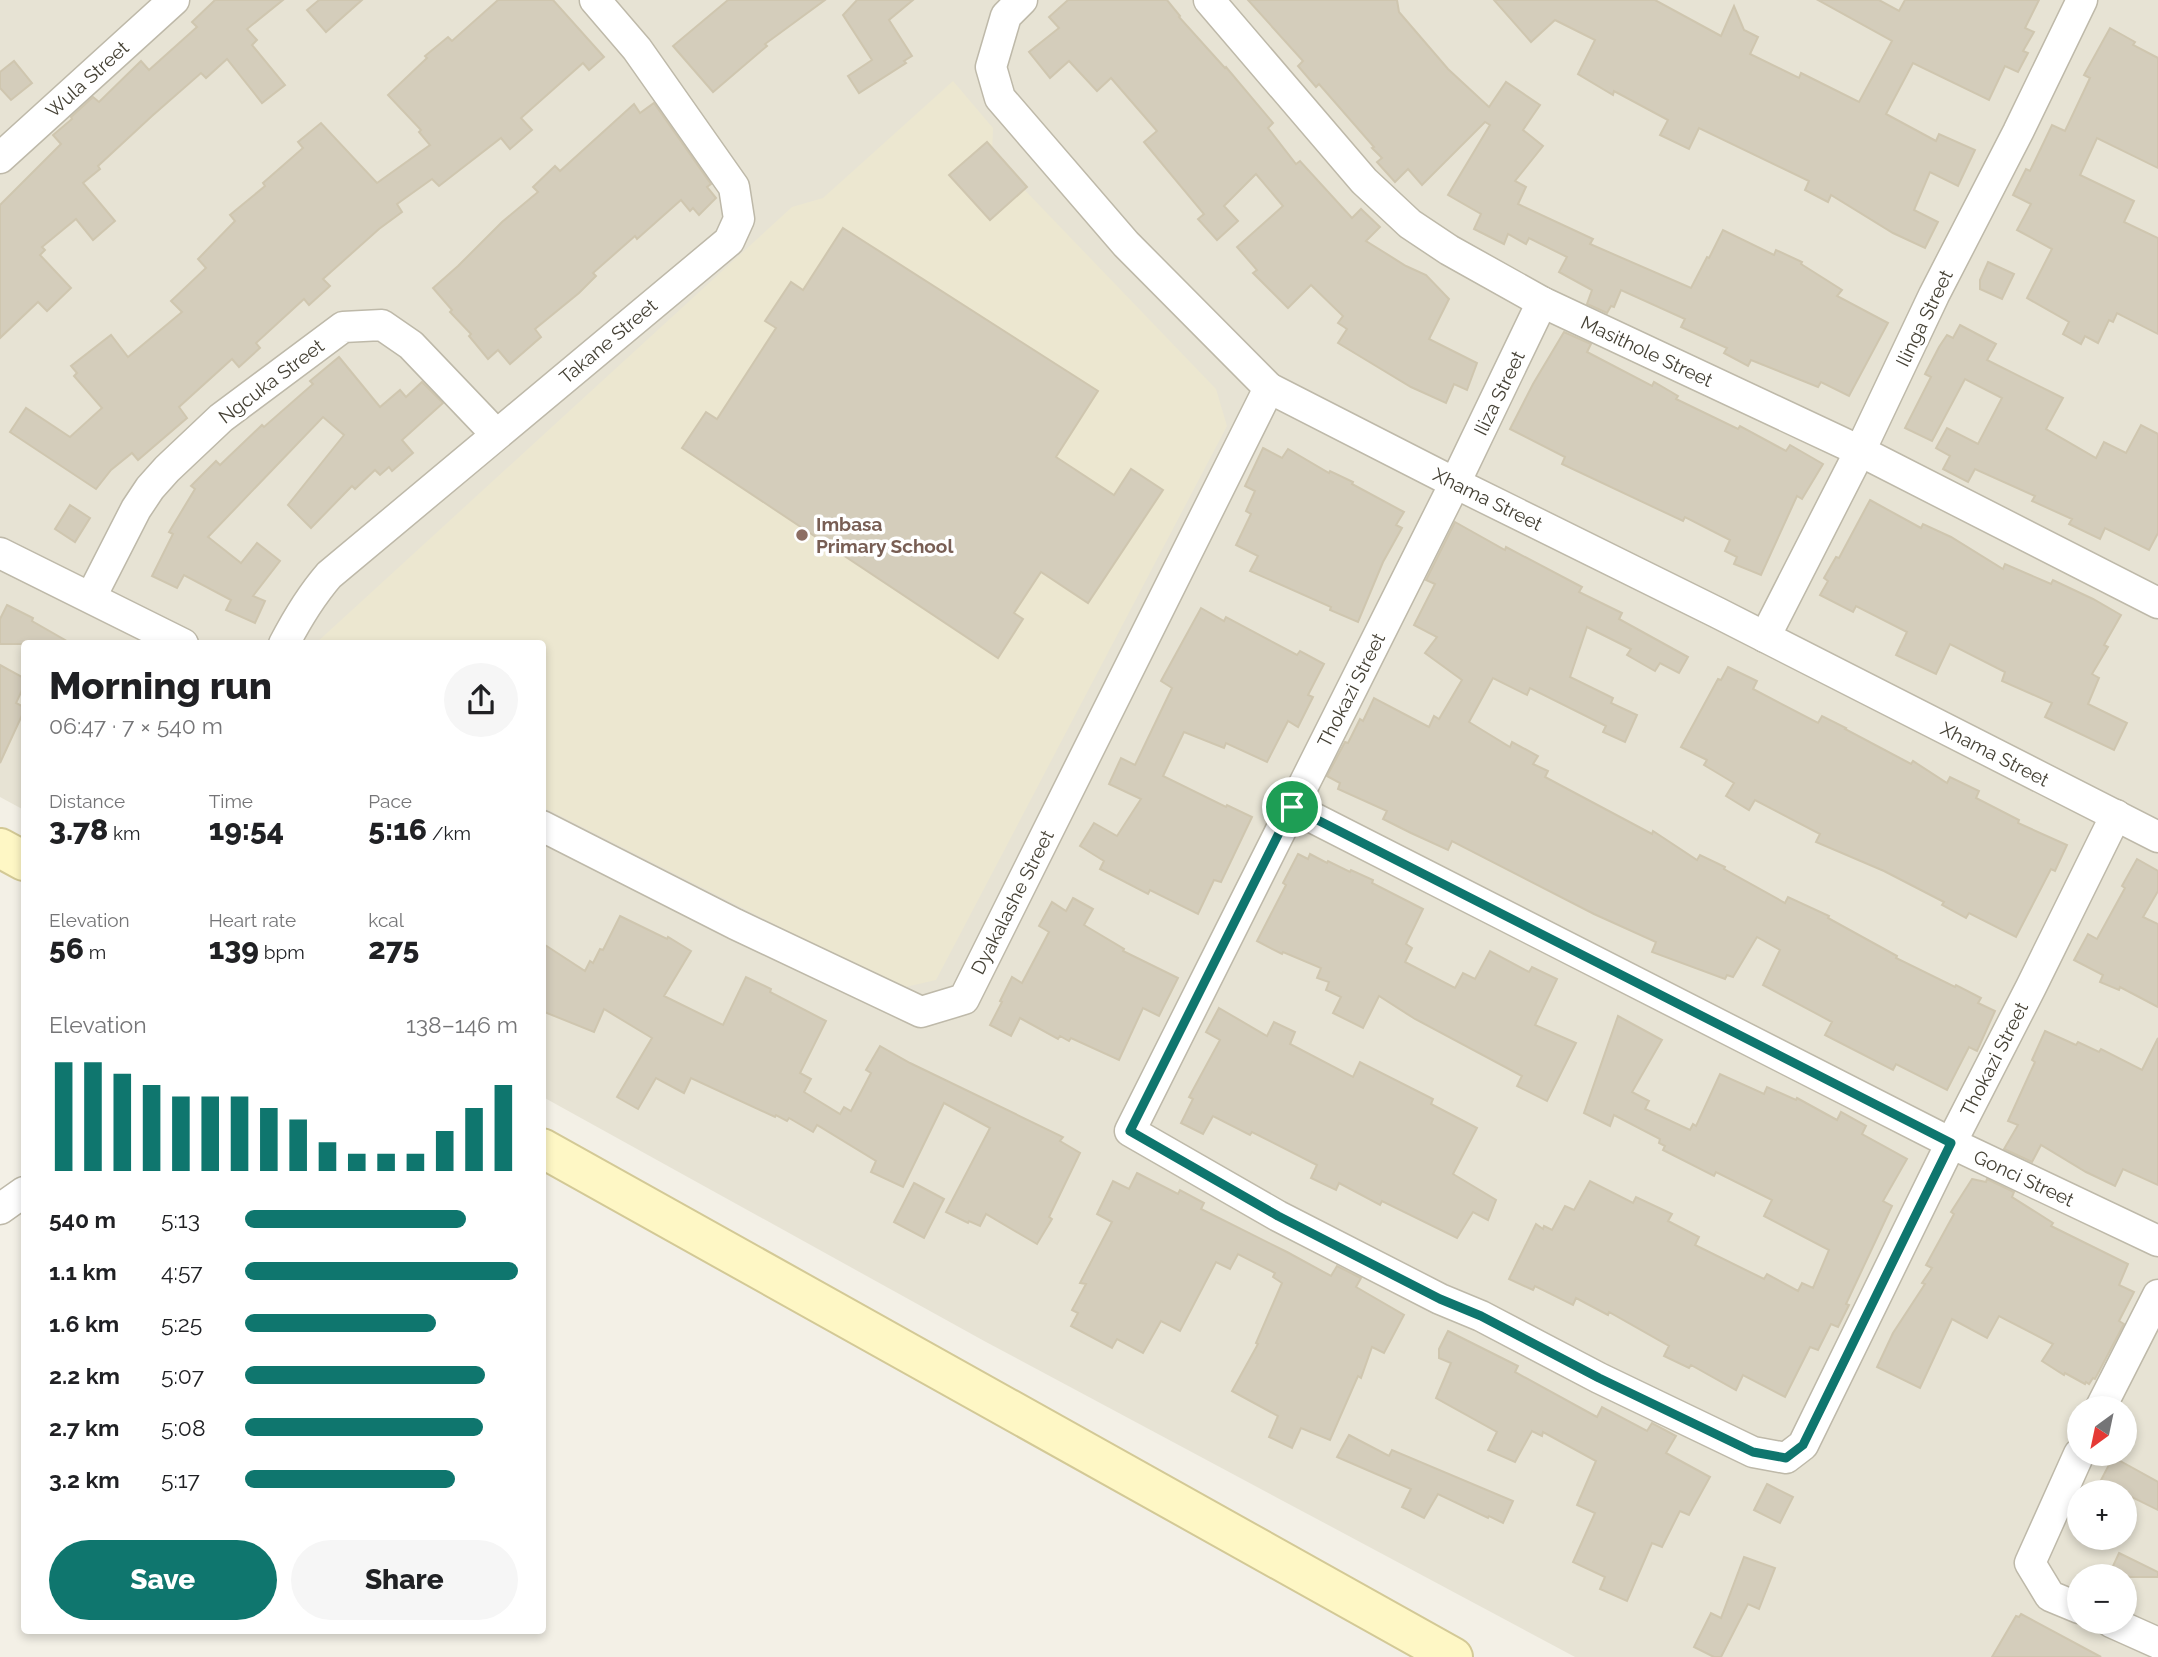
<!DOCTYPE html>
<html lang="en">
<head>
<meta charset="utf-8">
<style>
	:root { --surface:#fff; --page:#f6f6f6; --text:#202124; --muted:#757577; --accent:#0f766e }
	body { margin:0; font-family:Raleway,sans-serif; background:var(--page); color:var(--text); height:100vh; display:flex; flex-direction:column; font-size:26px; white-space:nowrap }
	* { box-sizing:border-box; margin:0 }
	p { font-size:23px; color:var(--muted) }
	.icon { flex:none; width:38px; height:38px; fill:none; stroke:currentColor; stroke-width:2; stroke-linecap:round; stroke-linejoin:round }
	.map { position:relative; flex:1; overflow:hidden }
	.sheet { position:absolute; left:21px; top:640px; width:525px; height:994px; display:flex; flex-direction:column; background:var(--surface); border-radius:7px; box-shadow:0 4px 10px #0003 }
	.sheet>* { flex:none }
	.needle { width:46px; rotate:213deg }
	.controls { position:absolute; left:2067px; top:1396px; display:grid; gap:14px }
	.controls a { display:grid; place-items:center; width:70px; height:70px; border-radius:50%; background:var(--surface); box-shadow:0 4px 10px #0003; font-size:35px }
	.pin { position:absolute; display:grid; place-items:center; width:60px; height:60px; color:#fff; margin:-30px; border:4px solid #fff; border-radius:50%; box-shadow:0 2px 7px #0007 }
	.round { display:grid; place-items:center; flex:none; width:74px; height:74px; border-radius:37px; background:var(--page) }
	.head { display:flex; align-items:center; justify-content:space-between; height:119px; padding:0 28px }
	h1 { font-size:38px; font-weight:800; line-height:52px }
	.stats { display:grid; grid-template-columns:repeat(3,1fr); gap:10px; height:119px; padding:7px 28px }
	.stats div { display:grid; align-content:center }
	.stats b { font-size:30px; font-weight:800 }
	.stats small { font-size:19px; font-weight:400 }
	.stats p { font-size:19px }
	.chart { height:196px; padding:14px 28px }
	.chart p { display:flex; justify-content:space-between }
	.chart svg { width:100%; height:126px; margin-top:7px; stroke:var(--accent); stroke-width:6 }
	.cta { display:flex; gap:14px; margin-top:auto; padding:14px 28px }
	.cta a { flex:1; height:80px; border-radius:42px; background:var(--accent); color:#fff; font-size:28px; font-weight:800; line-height:80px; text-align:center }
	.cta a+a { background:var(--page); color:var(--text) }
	ul { padding:0 28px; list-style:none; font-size:23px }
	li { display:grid; grid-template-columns:112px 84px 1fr; align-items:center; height:52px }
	li i { height:18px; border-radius:9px; background:var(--accent) }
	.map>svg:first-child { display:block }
	.residential { fill:#e7e3d4; fill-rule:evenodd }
	.education { fill:#ece7d0 }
	.building { fill:#d4cdbb; stroke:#cfc6af; stroke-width:2 }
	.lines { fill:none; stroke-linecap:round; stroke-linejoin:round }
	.minor-casing { stroke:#beb9a9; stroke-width:33 }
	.secondary-casing { stroke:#d3c996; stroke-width:42 }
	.minor { stroke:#fff; stroke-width:30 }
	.secondary { stroke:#fef7c5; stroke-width:38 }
	.route-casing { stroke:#fff; stroke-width:14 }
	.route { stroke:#0f766e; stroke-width:9 }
	.education-dot { fill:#8d6e63; stroke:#fff; stroke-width:2.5 }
	.labels { text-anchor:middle; stroke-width:7; stroke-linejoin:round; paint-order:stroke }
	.street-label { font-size:19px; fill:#454135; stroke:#fff }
	.education-label { font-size:19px; font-weight:bold; fill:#785e54; stroke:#fff; text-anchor:start }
</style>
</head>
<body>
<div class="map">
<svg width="2158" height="1657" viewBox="0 0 2158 1657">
	<rect width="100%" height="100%" fill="#f3f0e6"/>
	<path class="residential" d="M0 0H2158V1657H1575L986 1342 543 1097 542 644H24V810L0 797ZM2079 1409H2124V1454H2079ZM2079 1493H2124V1538H2079ZM2079 1577H2124V1622H2079Z"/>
	<path class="education" d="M953 81 993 128 992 156 1216 389 1227 426 936 980 901 988 543 807 542 644H315L792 207 823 198Z"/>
	<g class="building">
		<path d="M215 0H283L247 29 257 40 252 45 285 85 262 103 227 59 206 78 201 73 152 116 98 166 100 169 83 183 115 221 93 240 76 219 42 247 45 250 40 255 71 288 47 311 38 302 0 338V205L61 144 53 135 72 119 71 117 93 97 99 102 141 61 149 70 197 27 192 22Z"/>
		<path d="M319 0H362L326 32 307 10Z"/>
		<path d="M498 0H553L604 57 589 70 583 63 521 118 532 130 510 149 501 138 439 186 432 179 397 204 402 212 379 229 323 279 330 286 309 305 304 299 256 343 260 348 239 367 232 359 179 407 187 418 138 460 132 453 111 470 96 489 10 432 26 408 70 437 102 408 74 376 77 373 71 366 111 335 128 357 182 312 171 301 206 268 198 259 235 221 230 215 265 186 263 183 303 148 298 142 321 123 377 183 430 145 419 132 421 130 388 95 427 58 425 56 448 37 452 41Z"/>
		<path d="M728 0H825L765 44 767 46 713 92 673 46Z"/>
		<path d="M857 0H913L889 20 912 56 904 61 906 63 859 93 848 76 872 60 843 15Z"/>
		<path d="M1068 0H1167L1180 16 1179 17 1225 68 1226 67 1273 123 1268 128 1296 164 1300 161 1352 218 1361 209 1380 227 1366 241 1406 266 1426 275 1449 299 1429 339 1477 363 1467 390 1454 384 1446 403 1411 387 1338 343 1347 329 1338 323 1343 316 1311 285 1288 308 1253 273 1257 270 1237 247 1283 206 1256 174 1224 206 1238 221 1217 240 1198 219 1204 214 1144 142 1157 131 1111 78 1097 91 1069 61 1050 78 1029 52 1059 28 1049 17Z"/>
		<path d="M1248 0H1397L1399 12 1448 69 1489 107 1506 82 1540 105 1523 130 1543 146 1515 181 1526 187 1518 204 1593 239 1590 244 1691 288 1707 257 1709 258 1723 230 1774 255 1776 250 1802 262 1801 264 1842 290 1837 296 1888 323 1849 396 1821 382 1818 387 1751 360 1748 366 1724 353 1727 348 1681 327 1685 319 1621 290 1614 307 1611 306 1607 313 1587 304 1592 290 1559 272 1567 257 1529 238 1526 244 1508 234 1504 244 1474 229 1481 214 1448 195 1490 125 1485 122 1422 185 1408 169 1395 182 1377 162 1382 158 1372 148 1374 147 1319 84 1316 87 1298 66 1303 61Z"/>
		<path d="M1494 0H1655L1721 36 1734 6 1744 30 1758 37 1750 54 1799 78 1801 73 1859 102 1892 41 1818 0H1879L1899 11 1905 0H2039L2025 28 2034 32 2023 51 2028 53 2018 72 2005 66 1989 100 1913 63 1886 114 1936 141 1939 134 1975 150 1958 186 1930 172 1914 210 1938 222 1925 248 1893 233 1831 195 1828 202 1805 190 1809 181 1699 128 1689 149 1660 135 1668 120 1614 91 1613 95 1578 74 1595 40 1555 20 1531 42Z"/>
		<path d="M2110 28 2135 42 2133 45 2158 58V168L2097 138 2080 175 2134 201 2124 222 2158 238V334L2117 313 2113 322 2109 320 2098 343 2085 336 2081 344 2063 334 2069 322 2027 298 2052 249 2017 230 2031 204 2013 195 2026 169 2030 171 2052 125 2065 131 2090 78 2084 75Z"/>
		<path d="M14 61 32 83 11 100 0 88V72Z"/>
		<path d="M654 103 711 184 707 187 716 198 699 215 693 208 690 211 681 200 637 239 635 236 593 273 596 276 579 293 535 329 541 337 510 364 498 350 488 359 469 336 471 334 450 312 452 310 433 288 458 266 502 222 538 192 533 187 555 166 560 171 634 104 640 113Z"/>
		<path d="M987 142 1027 187 990 220 949 175Z"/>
		<path d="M843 228 1098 391 1056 457 1114 495 1131 469 1163 490 1088 603 1041 572 1014 613 1023 619 998 658 682 448 706 412 717 419 776 328 765 321 791 282 803 290Z"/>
		<path d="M1988 262 2014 274 2002 299 1980 289V280Z"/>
		<path d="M1960 325 1996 344 1987 360 2063 398 2046 429 2096 458 2104 442 2126 453 2141 425 2158 434V533L2149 550 2105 528 2100 539 2069 524 2072 519 2032 501 2035 496 1975 469 1968 482 1943 469 1950 456 1936 448 1947 428 1978 444 2002 398 1965 379 1932 441 1905 428 1931 377 1925 374 1939 347 1947 335 1953 338Z"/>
		<path d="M1564 332 1591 344 1587 352 1652 386 1654 382 1678 396 1676 399 1738 429 1740 426 1786 451 1790 445 1823 464 1802 499 1797 496 1761 575 1734 564 1737 557 1725 551 1730 540 1685 517 1683 521 1562 464 1565 457 1510 429 1533 384Z"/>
		<path d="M339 357 380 407 400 390 406 397 422 382 443 403 402 440 413 453 392 471 389 467 380 475 375 470 355 489 352 486 311 528 288 505 344 435 323 417 208 537 241 563 257 543 280 561 253 596 265 601 255 623 226 610 231 600 184 575 177 588 152 576 173 534 169 532 195 489 191 486 216 461 220 465 262 425 264 427 313 384 310 381Z"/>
		<path d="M1263 448 1282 458 1288 449 1329 473 1330 471 1353 482 1352 484 1404 512 1396 525 1402 528 1383 562 1358 622 1330 610 1331 607 1250 571 1258 556 1236 545 1251 514 1246 511 1255 491 1245 486Z"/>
		<path d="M1870 500 1921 528 1923 524 1951 537 2003 569 2005 564 2051 584 2053 580 2093 599 2121 615 2104 645 2108 647 2092 674 2099 678 2088 704 2127 723 2114 750 2045 717 2052 703 2002 681 2005 672 1950 644 1936 674 1896 655 1907 632 1856 606 1853 612 1820 595 1828 581 1824 578 1836 557 1839 558Z"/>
		<path d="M70 505 90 518 75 542 55 529Z"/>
		<path d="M1455 522 1505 550 1506 547 1582 587 1579 592 1622 613 1619 619 1688 657 1679 673 1660 663 1655 671 1627 655 1631 649 1587 627 1570 677 1613 698 1611 703 1637 715 1625 742 1603 732 1606 726 1530 688 1527 695 1493 678 1469 722 1510 747 1512 742 1538 756 1533 764 1548 771 1545 777 1652 834 1653 831 1697 860 1700 855 1725 867 1724 869 1785 903 1788 897 1829 916 1828 918 1897 956 1896 958 1955 987 1956 985 1981 998 1978 1003 1995 1011 1977 1051 1969 1047 1947 1090 1896 1064 1893 1070 1825 1035 1832 1022 1763 985 1780 950 1757 937 1733 977 1727 975 1725 979 1652 952 1656 942 1594 914 1452 841 1448 850 1411 833 1383 819 1387 811 1338 789 1340 783 1327 776 1345 742 1348 743 1360 719 1363 721 1374 698 1429 727 1434 716 1439 719 1462 680 1425 653 1437 637 1414 625 1435 584 1426 580Z"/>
		<path d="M7 605 33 618 32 621 72 644H0V619Z"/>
		<path d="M1201 608 1224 621 1226 617 1297 655 1300 651 1324 664 1308 695 1313 697 1298 727 1288 721 1267 762 1226 743 1224 748 1184 732 1163 776 1226 807 1227 805 1252 817 1221 882 1214 880 1198 914 1150 890 1148 894 1100 869 1104 861 1080 846 1094 823 1117 836 1141 799 1109 784 1121 758 1135 765 1172 688 1161 681Z"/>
		<path d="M0 665 24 678V686L16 703 24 707V711L0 763Z"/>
		<path d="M1728 667 1757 681 1753 689 1818 723 1822 716 1846 728 1845 729 1911 764 1913 761 1947 783 1950 777 1979 791 1976 798 2019 820 2018 823 2067 845 2055 871 2051 869 2016 937 1969 913 1966 918 1942 905 1944 902 1884 871 1816 842 1820 834 1755 800 1749 810 1726 796 1734 783 1704 765 1707 760 1681 747 1718 679 1721 680Z"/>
		<path d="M1298 854 1308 859 1310 854 1327 863 1328 861 1350 872 1351 870 1373 880 1372 883 1423 909 1406 944 1412 948 1405 962 1455 988 1463 973 1475 979 1490 951 1529 972 1532 967 1557 979 1535 1025 1576 1043 1547 1101 1517 1086 1522 1076 1415 1019 1379 996 1363 1028 1333 1013 1341 997 1326 990 1329 982 1317 978 1321 968 1283 952 1282 954 1257 941 1286 885 1283 883Z"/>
		<path d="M2137 859 2158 871V891L2143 917 2158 924V1007L2120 987 2119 990 2100 982 2103 975 2074 960 2088 934 2097 939 2125 888 2122 886Z"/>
		<path d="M1073 898 1093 909 1084 925 1124 949 1123 951 1178 978 1159 1016 1143 1008 1119 1060 1071 1038 1069 1041 1060 1036 1058 1039 1020 1018 1011 1036 990 1025 1002 1002 1000 1001 1012 977 1022 983 1049 932 1039 926 1052 902 1066 911Z"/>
		<path d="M620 916 667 939 668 937 691 951 664 996 723 1025 746 977 771 989 770 992 826 1021 800 1073 811 1079 804 1092 840 1114 844 1107 851 1111 871 1073 866 1070 880 1046 910 1063 1063 1137 1060 1141 1080 1153 1049 1217 1052 1219 1037 1244 986 1214 980 1226 969 1221 968 1223 946 1212 990 1128 944 1103 903 1187 871 1172 876 1161 817 1125 813 1132 789 1118 787 1121 776 1115 775 1117 691 1078 684 1093 656 1078 638 1109 617 1097 652 1038 604 1009 594 1032 542 1011V943L585 971 590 961 593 963 600 949 603 950Z"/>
		<path d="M1219 1008 1267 1036 1274 1022 1295 1032 1290 1044 1353 1077 1360 1062 1433 1099 1431 1104 1477 1128 1453 1174 1496 1200 1488 1220 1473 1212 1457 1238 1382 1201 1380 1205 1339 1183 1336 1190 1311 1178 1317 1165 1252 1132 1250 1135 1213 1116 1203 1134 1181 1123 1193 1099 1189 1097 1220 1040 1206 1032Z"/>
		<path d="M1618 1016 1662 1040 1632 1092 1649 1101 1645 1109 1690 1130 1693 1124 1696 1126 1720 1074 1764 1094 1767 1087 1796 1100 1797 1098 1837 1120 1841 1112 1866 1126 1862 1134 1907 1159 1883 1201 1892 1206 1846 1304 1849 1305 1838 1327 1831 1324 1818 1350 1810 1347 1785 1397 1743 1375 1736 1390 1691 1365 1689 1368 1664 1356 1669 1346 1609 1312 1608 1315 1576 1298 1573 1305 1535 1286 1533 1290 1509 1279 1536 1224 1543 1229 1544 1226 1552 1230 1565 1206 1574 1210 1590 1181 1633 1203 1636 1197 1672 1214 1668 1221 1699 1237 1695 1245 1764 1279 1767 1274 1798 1291 1802 1283 1813 1288 1829 1250 1764 1216 1772 1200 1716 1172 1714 1176 1663 1150 1665 1146 1659 1143 1660 1139 1614 1115 1610 1126 1584 1113Z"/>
		<path d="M2045 1031 2076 1045 2078 1042 2099 1052 2101 1049 2142 1070 2158 1038V1185L2123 1169 2115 1186 2086 1172 2041 1145 2032 1162 2004 1149 2018 1125 2008 1121 2035 1062 2032 1060Z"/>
		<path d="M1137 1173 1178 1194 1180 1190 1204 1203 1201 1209 1287 1252 1331 1276 1337 1266 1361 1278 1356 1287 1404 1315 1384 1353 1372 1347 1361 1378 1358 1376 1330 1440 1301 1428 1292 1448 1269 1437 1278 1416 1232 1391 1258 1344 1256 1343 1282 1283 1273 1277 1275 1273 1238 1254 1230 1269 1216 1262 1180 1331 1161 1321 1143 1353 1117 1339 1112 1348 1071 1326 1078 1313 1072 1310 1086 1284 1080 1283 1112 1222 1097 1214 1113 1181 1129 1189Z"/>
		<path d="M1972 1179 1986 1182 1987 1179 2014 1192 2012 1197 2053 1223 2051 1226 2128 1264 2119 1285 2134 1292 2119 1321 2124 1324 2095 1379 2093 1378 2089 1384 2086 1382 2085 1384 2065 1373 2064 1375 2042 1361 2053 1344 1999 1316 1987 1338 1952 1319 1920 1388 1877 1367 1893 1333 1925 1284 1922 1283 1932 1268 1926 1265 1954 1214 1951 1212Z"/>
		<path d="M914 1183 944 1199 924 1238 894 1222Z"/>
		<path d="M1448 1331 1518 1366 1515 1372 1597 1417 1602 1407 1647 1431 1652 1423 1676 1436 1666 1453 1710 1477 1689 1515 1680 1511 1662 1547 1652 1543 1627 1601 1600 1589 1605 1577 1573 1562 1595 1513 1577 1505 1596 1461 1543 1432 1542 1436 1532 1431 1515 1462 1488 1450 1497 1432 1436 1398 1451 1363 1439 1358V1349Z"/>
		<path d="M1349 1435 1389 1456 1392 1450 1513 1501 1503 1523 1489 1516 1488 1518 1438 1494 1424 1518 1402 1507 1411 1489 1337 1457Z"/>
		<path d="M2113 1457 2158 1482V1510L2132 1497 2131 1499 2124 1496V1493H2120L2100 1482Z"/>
		<path d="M1767 1484 1793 1497 1780 1523 1754 1510Z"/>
		<path d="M2119 1553 2158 1572V1577H2108Z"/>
		<path d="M1744 1557 1775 1568 1759 1609 1748 1604 1721 1657H1714L1694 1647 1711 1613 1721 1618Z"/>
		<path d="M2021 1614 2101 1657H1992L2016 1616 2019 1617Z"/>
	</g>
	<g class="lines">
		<defs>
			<g id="minor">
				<path d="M1022 0 1006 16 991 67 1000 98 1126 244 1269 388 1455 483 1718 613 2158 837"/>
				<path d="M1209 0 1364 181 1410 224 1449 250 1542 302 1860 451 2158 603"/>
				<path d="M0 158 174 0"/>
				<path d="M1542 302 1455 483 1130 1131 1278 1216 1440 1299 1481 1316 1599 1378 1753 1452 1786 1458 1803 1445 1951 1143 2031 987 2116 815"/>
				<path d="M0 553 183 644"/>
				<path d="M91 597 136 509 150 488 167 469 221 418 343 327 382 325 411 345 496 434"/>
				<path d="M1765 637 1860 451 1934 295 2018 132 2082 0"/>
				<path d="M284 644C297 619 310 597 329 575L729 241 739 219 734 187 637 49 595 0"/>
				<path d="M1292 807 1951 1143 2158 1241"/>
				<path d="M542 826 735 924 921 1012 964 999 1269 388"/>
				<path d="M0 1209 24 1192"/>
				<path d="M2100 1409 2158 1295"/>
				<path d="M2079 1608 2050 1596 2030 1563 2079 1454"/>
				<path d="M2111 1622 2158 1643"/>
			</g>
			<g id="secondary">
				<path d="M0 848 24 861"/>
				<path d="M542 1148 1453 1657"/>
			</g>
		</defs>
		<use href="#minor" class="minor-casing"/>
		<use href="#secondary" class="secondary-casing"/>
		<use href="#minor" class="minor"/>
		<use href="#secondary" class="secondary"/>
	</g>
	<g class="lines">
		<defs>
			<path id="route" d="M1292 807 1951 1143 1803 1445 1786 1458 1753 1452 1599 1378 1481 1316 1440 1299 1278 1216 1130 1131Z"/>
		</defs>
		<use href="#route" class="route-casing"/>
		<use href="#route" class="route"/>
	</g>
	<circle class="education-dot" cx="802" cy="535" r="7"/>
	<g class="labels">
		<g class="street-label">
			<text transform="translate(87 79) rotate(-42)" y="7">Wula Street</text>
			<text transform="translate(1924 318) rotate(-64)" y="7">Ilinga Street</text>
			<text transform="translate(608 341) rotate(-40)" y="7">Takane Street</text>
			<text transform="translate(1647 351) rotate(25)" y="7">Masithole Street</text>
			<text transform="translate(271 381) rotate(-37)" y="7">Ngcuka Street</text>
			<text transform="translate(1499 393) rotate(-64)" y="7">Iliza Street</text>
			<text transform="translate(1488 499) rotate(26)" y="7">Xhama Street</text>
			<text transform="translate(1351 690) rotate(-63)" y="7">Thokazi Street</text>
			<text transform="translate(1995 754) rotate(27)" y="7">Xhama Street</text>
			<text transform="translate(1012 902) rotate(-63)" y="7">Dyakalashe Street</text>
			<text transform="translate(1994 1059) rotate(-63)" y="7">Thokazi Street</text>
			<text transform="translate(2024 1178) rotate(25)" y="7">Gonci Street</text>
		</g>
		<g class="education-label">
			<text x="816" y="531">Imbasa<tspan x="816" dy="22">Primary School</tspan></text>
		</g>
	</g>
</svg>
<div class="controls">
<a><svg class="needle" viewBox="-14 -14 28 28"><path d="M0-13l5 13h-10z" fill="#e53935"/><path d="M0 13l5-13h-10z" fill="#757577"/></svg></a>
<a>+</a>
<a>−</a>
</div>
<div class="pin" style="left:1292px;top:807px;background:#1e9e55"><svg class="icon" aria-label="arrive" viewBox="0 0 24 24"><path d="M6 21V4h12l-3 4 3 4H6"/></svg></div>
<section class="sheet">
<div class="head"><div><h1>Morning run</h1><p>06:47 · 7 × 540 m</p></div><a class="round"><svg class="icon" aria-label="share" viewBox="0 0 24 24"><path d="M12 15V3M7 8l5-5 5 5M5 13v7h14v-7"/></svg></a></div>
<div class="stats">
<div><p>Distance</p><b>3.78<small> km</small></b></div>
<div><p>Time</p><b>19:54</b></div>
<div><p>Pace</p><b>5:16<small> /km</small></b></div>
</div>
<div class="stats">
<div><p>Elevation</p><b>56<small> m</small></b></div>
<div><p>Heart rate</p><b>139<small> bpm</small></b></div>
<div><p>kcal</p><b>275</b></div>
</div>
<div class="chart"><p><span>Elevation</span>138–146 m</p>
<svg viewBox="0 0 160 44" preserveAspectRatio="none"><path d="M5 44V6M15 44V6M25 44V10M35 44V14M45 44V18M55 44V18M65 44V18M75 44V22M85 44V26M95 44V34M105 44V38M115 44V38M125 44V38M135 44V30M145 44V22M155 44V14"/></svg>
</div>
<ul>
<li><b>540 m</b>5:13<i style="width:81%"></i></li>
<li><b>1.1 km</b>4:57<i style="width:100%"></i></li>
<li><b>1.6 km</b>5:25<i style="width:70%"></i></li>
<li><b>2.2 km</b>5:07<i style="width:88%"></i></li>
<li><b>2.7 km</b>5:08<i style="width:87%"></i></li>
<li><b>3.2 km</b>5:17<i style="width:77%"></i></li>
</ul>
<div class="cta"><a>Save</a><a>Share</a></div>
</section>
</div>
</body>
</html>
